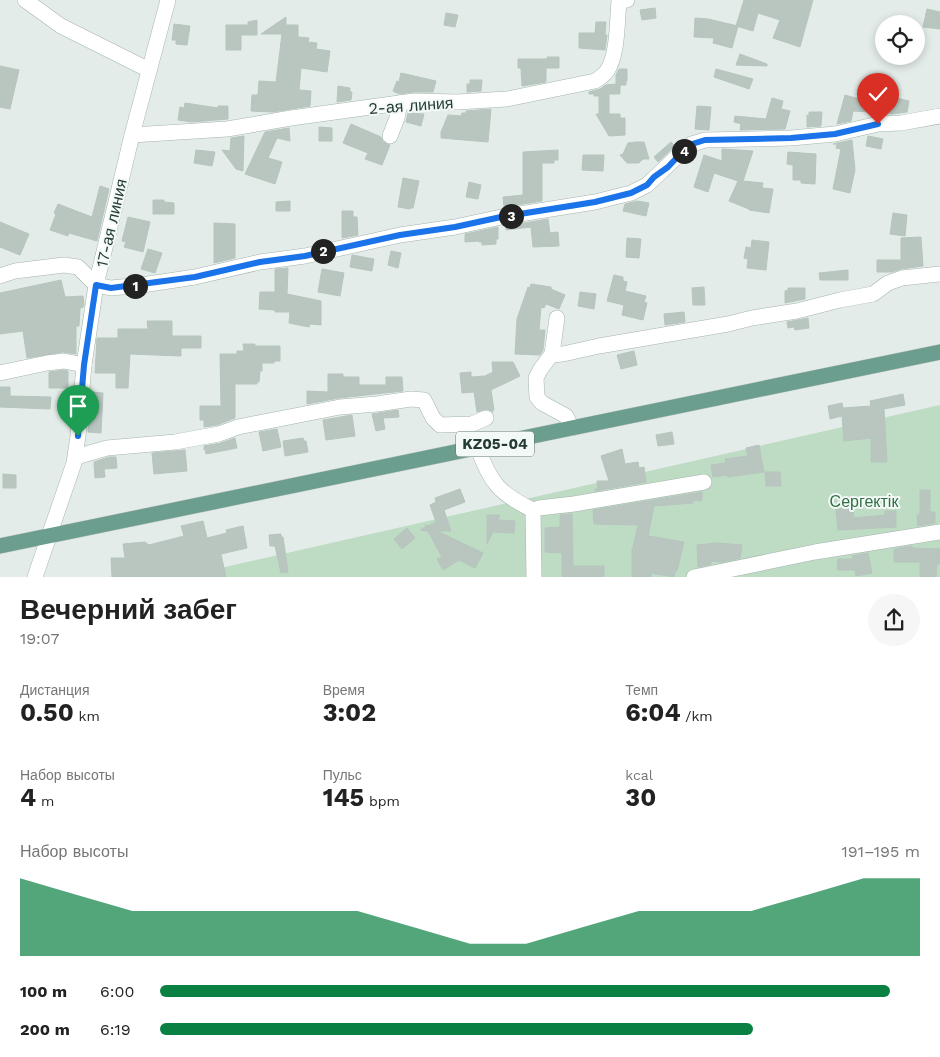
<!DOCTYPE html>
<html lang="ru">
<head>
<meta charset="utf-8">
<style>
	:root { --surface:#fff; --page:#f6f6f6; --text:#222; --muted:#767676; --accent:#0b8043 }
	body { margin:0; font-family:"Work Sans",sans-serif; background:var(--page); color:var(--text); height:100vh; display:flex; flex-direction:column; font-size:19px; white-space:nowrap }
	* { box-sizing:border-box; margin:0 }
	p { font-size:16px; color:var(--muted) }
	.icon { flex:none; width:28px; height:28px; fill:none; stroke:currentColor; stroke-width:2; stroke-linecap:round; stroke-linejoin:round }
	.map { position:relative; height:577px; overflow:hidden }
	.details { display:flex; flex-direction:column; background:var(--surface); flex:1 }
	.details>* { flex:none }
	.tools { position:absolute; left:875px; top:15px; display:grid; gap:10px }
	.tools a { display:grid; place-items:center; width:50px; height:50px; border-radius:50%; background:var(--surface); box-shadow:0 2px 8px #0003; font-size:25px }
	.pin { position:absolute; display:grid; place-items:center; width:42px; height:42px; color:#fff; margin:-51px -21px; border-radius:50% 50% 50% 0; rotate:-45deg; box-shadow:0 0 5px #0007 }
	.pin .icon { rotate:45deg }
	.km { position:absolute; width:25px; height:25px; margin:-12px; border-radius:50%; background:#222; color:#fff; font-size:14px; line-height:25px; text-align:center }
	.round { display:grid; place-items:center; flex:none; width:52px; height:52px; border-radius:26px; background:var(--page) }
	.headline { display:flex; align-items:center; justify-content:space-between; height:85px; padding:0 20px }
	h1 { font-size:28px; font-weight:700; line-height:38px }
	.figures { display:grid; grid-template-columns:repeat(3,1fr); gap:8px; height:85px; padding:5px 20px }
	.figures div { display:grid; align-content:center }
	.figures b { font-size:25px; font-weight:700 }
	.figures small { font-size:14px; font-weight:400 }
	.figures p { font-size:14px }
	.chart { height:140px; padding:10px 20px }
	.chart p { display:flex; justify-content:space-between }
	.chart svg { width:100%; height:90px; margin-top:5px; fill:var(--accent); opacity:.7 }
	ul { padding:0 20px; list-style:none; font-size:16px }
	li { display:grid; grid-template-columns:80px 60px 1fr; align-items:center; height:38px }
	li i { height:12px; border-radius:6px; background:var(--accent) }
	.map>svg:first-child { display:block }
	.green { fill:#bedbc4 }
	.building { fill:#b9c6c0; stroke:#b6c5be }
	.lines { fill:none; stroke-linecap:round; stroke-linejoin:round }
	.minor-casing { stroke:#a6b4ae; stroke-width:16 }
	.tertiary-casing { stroke:#a6b4ae; stroke-width:16 }
	.primary-casing { stroke:#c2c8c6; stroke-width:16 }
	.minor { stroke:#fff; stroke-width:15 }
	.tertiary { stroke:#fff; stroke-width:15 }
	.primary { stroke:#6b9e8e; stroke-width:15 }
	.route-casing { stroke:#fff; stroke-width:10 }
	.route { stroke:#1a73e8; stroke-width:6 }
	.labels { text-anchor:middle; stroke-width:4; stroke-linejoin:round; paint-order:stroke }
	.shield { fill:#f3f9f6; stroke:#62756e; stroke-width:1 }
	.shield-label { font-size:15px; font-weight:bold; fill:#243c34 }
	.street-label { font-size:16px; fill:#243c34; stroke:#f3f9f6 }
	.park-label { font-size:16px; fill:#317046; stroke:#f3f9f6 }
</style>
</head>
<body>
<div class="map">
<svg width="940" height="577" viewBox="0 0 940 577">
	<rect width="100%" height="100%" fill="#e3ece8"/>
	<path class="green" d="M940 405V577H181Z"/>
	<g class="building">
		<path d="M744 0H813L800 47 773 38 780 20 758 13 753 31 736 26Z"/>
		<path d="M655 8 656 18 642 20 640 10Z"/>
		<path d="M927 9 940 12V29L923 27Z"/>
		<path d="M446 13 458 15 455 27 444 25Z"/>
		<path d="M286 17V25H298V37L309 38 308 42 317 43 316 49 330 51 327 72 301 68 299 90 311 91 310 106 273 112 251 111 252 95H258L259 81 276 82 282 34H261Z"/>
		<path d="M695 18 708 19 738 26 732 48 713 43 714 38 694 37Z"/>
		<path d="M257 20V35H241V50H226V25H248V22Z"/>
		<path d="M596 22H606L605 35H607L605 50 579 48V33H595Z"/>
		<path d="M174 24 190 26 187 45 176 44V40H172Z"/>
		<path d="M740 54 767 64V66L736 65Z"/>
		<path d="M547 57H559V68H546V82L522 86 521 68H518V59H547Z"/>
		<path d="M0 66 19 70 10 109 0 107Z"/>
		<path d="M619 69H627V81H626V85H620V94H609V114H620V118H625V135L609 136 596 114H599V96H594V94H589V92L600 89 606 85 616 84V75Z"/>
		<path d="M716 69 753 79 749 89 714 77Z"/>
		<path d="M401 73 436 81 433 92H414L399 94 393 91 397 81 399 82Z"/>
		<path d="M880 79 896 84 892 97 909 101 907 112 892 114 872 109Z"/>
		<path d="M470 80H482L481 91 467 92V84H470Z"/>
		<path d="M338 86 350 88V92H352L351 100 337 102Z"/>
		<path d="M845 95 870 102V112L853 111 851 121 837 124Z"/>
		<path d="M772 98 783 101 781 109 790 111 785 129 740 130 741 124 734 122 735 116 766 119Z"/>
		<path d="M185 103 218 108V106H228V119L192 122 178 120 180 107 184 108Z"/>
		<path d="M697 106 711 107 709 130 695 129Z"/>
		<path d="M491 109 488 142 441 138V132L448 115 461 116 462 113H466V111Z"/>
		<path d="M809 112H822L821 126 807 127V115L809 116Z"/>
		<path d="M408 113 424 114 421 126 406 122Z"/>
		<path d="M351 124 381 137 383 142 390 145 382 165 365 159 368 153 343 143Z"/>
		<path d="M319 127 332 128V141H319Z"/>
		<path d="M289 128 290 141 277 138 268 158 282 162 275 184 245 174 265 132Z"/>
		<path d="M244 136 243 171 236 169 222 150 230 151 231 138Z"/>
		<path d="M868 136 883 139 881 149 866 146Z"/>
		<path d="M852 140 855 170 850 193 833 189 841 149 836 148 837 144H833Z"/>
		<path d="M636 142H644L649 159H643L639 163H627L620 155 623 154 628 143Z"/>
		<path d="M671 142 675 146 658 162 654 157Z"/>
		<path d="M722 149 753 151 743 181 763 183 762 188 773 189 769 213 749 210V209L729 201 738 181 714 173 708 192 694 187 704 155 722 161Z"/>
		<path d="M196 150 215 152 212 166 194 163Z"/>
		<path d="M558 150V160H554V163H542V201L504 207 503 197 523 195V152Z"/>
		<path d="M788 152 816 154 815 184 801 183V180H793V165L787 164Z"/>
		<path d="M583 155H604L603 171 582 170Z"/>
		<path d="M403 178 419 181 413 208H410V209L398 207Z"/>
		<path d="M469 182 481 185 478 199 466 197Z"/>
		<path d="M100 186 109 189 97 241 69 233 68 236 50 230 56 214 54 213 58 204 92 217Z"/>
		<path d="M153 200H164V202L174 203V214H153Z"/>
		<path d="M290 201V211H276V202Z"/>
		<path d="M637 201 649 203 646 216 623 211 625 204Z"/>
		<path d="M342 211H353V217H357L358 235 342 238Z"/>
		<path d="M893 213 907 215 905 236 890 234Z"/>
		<path d="M128 217 150 222 143 252 124 247 126 242 122 241Z"/>
		<path d="M548 219 550 233 558 232 559 246 533 247 531 227 506 230V226Z"/>
		<path d="M0 222 29 234 20 255 0 247Z"/>
		<path d="M214 223 235 224V258L214 263Z"/>
		<path d="M498 227V239H496V244L482 245V242H479V241L465 242V234Z"/>
		<path d="M921 237 923 266 901 269 892 272H877V260H901V238Z"/>
		<path d="M627 238 641 239 639 258 626 257Z"/>
		<path d="M752 240 769 242 766 270 747 268 748 259 744 258 746 247 751 248Z"/>
		<path d="M148 249 162 253 155 273 141 269Z"/>
		<path d="M391 251 401 253 398 268 388 265Z"/>
		<path d="M352 255 374 259 372 271 350 267Z"/>
		<path d="M288 268 287 294 321 301V325L310 324 309 327 289 323 290 312H275V310L259 309 260 292H275V269Z"/>
		<path d="M322 269 344 273 340 296 318 292Z"/>
		<path d="M848 270V280H820L819 273Z"/>
		<path d="M614 275 623 277V281L627 282 625 291 646 296 644 302 647 303 643 320 622 315 624 305 607 301Z"/>
		<path d="M61 280 65 297 83 296 84 305 83 307 80 308 79 326H76V354L63 352 27 358 23 331 0 334V293Z"/>
		<path d="M531 284 551 287V289L565 295 559 309 546 304 544 308 541 307 539 330H545L543 350 540 355 515 354 517 319 528 287 530 288Z"/>
		<path d="M704 287 705 305H693L692 288Z"/>
		<path d="M788 288H805V299L785 303V291L788 290Z"/>
		<path d="M580 292 596 294 594 309 578 306Z"/>
		<path d="M684 312 685 322 665 325 664 314Z"/>
		<path d="M808 318 809 328 795 330 794 327 788 328 787 322Z"/>
		<path d="M147 321H172V336H201V348H181V356L130 354 128 388H116V373H95L97 338H118V329H148Z"/>
		<path d="M243 344H255V346H280V361H274V363H262V371H260L259 382H257V384H235V418L217 425 204 427V420H200V406H221L220 354H237V351H244Z"/>
		<path d="M634 351 637 365 621 369 617 355Z"/>
		<path d="M492 362H513L520 376 491 390 494 410H492L493 412 487 409 477 412 474 392 462 393 460 373 471 372V377L485 376 493 372Z"/>
		<path d="M64 370 68 371V388H49V372Z"/>
		<path d="M328 374H343V377H359V385H386V377H402L403 391 339 398 307 404V391L328 392Z"/>
		<path d="M0 387H10V396L51 397 50 409 0 407Z"/>
		<path d="M91 392 103 393 101 433 88 432Z"/>
		<path d="M903 394 905 405 884 409 887 462H871V438L844 441 842 416 830 419 828 406 842 403 843 408 871 406 870 401Z"/>
		<path d="M398 410 399 417 383 418 385 429 376 431 372 414Z"/>
		<path d="M352 415 355 436 326 440 323 420Z"/>
		<path d="M277 429 281 447 263 451 259 432Z"/>
		<path d="M672 432 674 444 658 446 656 435Z"/>
		<path d="M235 438 237 448 206 454 205 449 204 450V446L221 443Z"/>
		<path d="M303 438 304 441H306L308 452 285 456 283 441Z"/>
		<path d="M759 445 764 472 728 477 727 475 713 477 711 465 726 463 725 459 748 456 746 448Z"/>
		<path d="M622 449 625 464 638 462 639 468 644 467 646 482 595 491V489H598L597 481H609L601 456Z"/>
		<path d="M185 450 187 471 154 474 152 453Z"/>
		<path d="M109 457H116L117 468 104 469 105 477 95 478 94 462Z"/>
		<path d="M765 472H780L781 486H766Z"/>
		<path d="M3 474 16 475V488H3Z"/>
		<path d="M460 489 465 502 444 510 451 531H437L483 553 475 568 459 560 443 570 437 559 442 557 428 531 420 530 426 527 425 525 428 526 436 522 430 505 436 502 435 498Z"/>
		<path d="M920 490H930V512H935V523L918 526 917 515H920Z"/>
		<path d="M702 492V500L700 501 693 500V503L654 506 648 536 684 542 677 571H675L674 577 651 573V577H632V548H633L638 525 594 524 593 510Z"/>
		<path d="M853 508 854 518 885 515V511H896V527L838 530 836 509Z"/>
		<path d="M572 514 573 566H604V577H562V553L545 552V528L560 527V515Z"/>
		<path d="M487 515H500L498 520 515 521 514 533 493 532 487 544Z"/>
		<path d="M203 521 207 538 227 533 226 530 243 526 247 548 221 554 226 577H112L111 558H125L123 544 145 542 149 545 184 536 181 526Z"/>
		<path d="M407 528 415 538 402 549 394 539Z"/>
		<path d="M281 534V537H283L288 572 281 573 275 546H270L269 535Z"/>
		<path d="M718 543 742 545 740 558 722 562 711 561V564L698 567 697 545Z"/>
		<path d="M912 546V548L940 549V564H937L936 577H920V562H894V549Z"/>
		<path d="M868 553 872 573 856 576 855 570H837L838 559H853L852 556Z"/>
	</g>
	<g class="lines">
		<defs>
			<g id="minor">
				<path d="M25 0 61 26 149 70"/>
				<path d="M132 135 227 129 291 118 414 101 457 102 507 99 595 81C600 78 604 75 607 71 618 55 617 21 619 1L627 0"/>
				<path d="M390 136 397 118 400 103"/>
				<path d="M0 276 15 271 64 265 78 267 96 285 111 288 142 285 195 277 260 262 305 256 400 235 455 227 501 217 595 202 631 193 647 185 684 150 692 144 705 140 791 138 835 134 878 124 901 123 940 116"/>
				<path d="M557 318 552 354 540 370 536 378 537 397 542 403 566 416 572 428"/>
				<path d="M551 355 563 354 599 346 728 324 752 318 797 311 840 300 873 294 888 283 902 278 940 274"/>
				<path d="M0 373 47 363 64 361 84 365"/>
				<path d="M478 448C490 483 500 494 533 510L534 577"/>
				<path d="M76 457 107 448 175 442 219 434 238 427 340 407 377 404 411 399 424 400 433 418 440 425 472 424 486 418"/>
				<path d="M533 510 539 508 574 504 704 482"/>
				<path d="M35 577 49 536"/>
				<path d="M694 577 815 552 940 532"/>
			</g>
			<path id="tertiary" d="M49 536 74 463 78 436 84 365 96 285 132 135 168 0"/>
			<path id="primary" d="M0 546 940 352"/>
		</defs>
		<use href="#minor" class="minor-casing"/>
		<use href="#tertiary" class="tertiary-casing"/>
		<use href="#primary" class="primary-casing"/>
		<use href="#minor" class="minor"/>
		<use href="#tertiary" class="tertiary"/>
		<use href="#primary" class="primary"/>
	</g>
	<g class="lines">
		<defs>
			<path id="route" d="M78 436 84 365 96 285 111 288 195 277 260 262 305 256 400 235 455 227 501 217 595 202 631 193 647 185 654 177 668 167 684 150 692 144 705 140 791 138 835 134 878 124"/>
		</defs>
		<use href="#route" class="route-casing"/>
		<use href="#route" class="route"/>
	</g>
	<g class="labels">
		<rect class="shield" x="456" y="431.5" width="78" height="25" rx="4"/>
		<g class="shield-label">
			<text x="495" y="449">KZ05-04</text>
		</g>
		<g class="street-label">
			<text transform="translate(411 105) rotate(-4)" y="6">2-ая линия</text>
			<text transform="translate(111 223) rotate(-77)" y="6">17-ая линия</text>
		</g>
		<g class="park-label">
			<text x="864" y="507">Сергектік</text>
		</g>
	</g>
</svg>
<div class="tools">
<a><svg class="icon" aria-label="locate" viewBox="0 0 24 24"><circle cx="12" cy="12" r="6"/><path d="M12 2v4M12 18v4M2 12h4M18 12h4"/></svg></a>
</div>
<div class="pin" style="left:78px;top:436px;background:#1e9e55"><svg class="icon" aria-label="arrive" viewBox="0 0 24 24"><path d="M6 21V4h12l-3 4 3 4H6"/></svg></div>
<div class="pin" style="left:878px;top:124px;background:#d93025"><svg class="icon" aria-label="check" viewBox="0 0 24 24"><path d="M5 12l5 5 9-10"/></svg></div>
<b class="km" style="left:135px;top:286px">1</b>
<b class="km" style="left:323px;top:251px">2</b>
<b class="km" style="left:511px;top:216px">3</b>
<b class="km" style="left:684px;top:151px">4</b>
</div>
<section class="details">
<div class="headline"><div><h1>Вечерний забег</h1><p>19:07</p></div><a class="round"><svg class="icon" aria-label="share" viewBox="0 0 24 24"><path d="M12 15V3M7 8l5-5 5 5M5 13v7h14v-7"/></svg></a></div>
<div class="figures">
<div><p>Дистанция</p><b>0.50<small> km</small></b></div>
<div><p>Время</p><b>3:02</b></div>
<div><p>Темп</p><b>6:04<small> /km</small></b></div>
</div>
<div class="figures">
<div><p>Набор высоты</p><b>4<small> m</small></b></div>
<div><p>Пульс</p><b>145<small> bpm</small></b></div>
<div><p>kcal</p><b>30</b></div>
</div>
<div class="chart"><p><span>Набор высоты</span>191–195 m</p>
<svg viewBox="0 0 160 44" preserveAspectRatio="none"><path d="M0 44V6L10 14L20 22L30 22L40 22L50 22L60 22L70 30L80 38L90 38L100 30L110 22L120 22L130 22L140 14L150 6L160 6V44z"/></svg>
</div>
<ul>
<li><b>100 m</b>6:00<i style="width:96%"></i></li>
<li><b>200 m</b>6:19<i style="width:78%"></i></li>
</ul>
</section>
</body>
</html>
